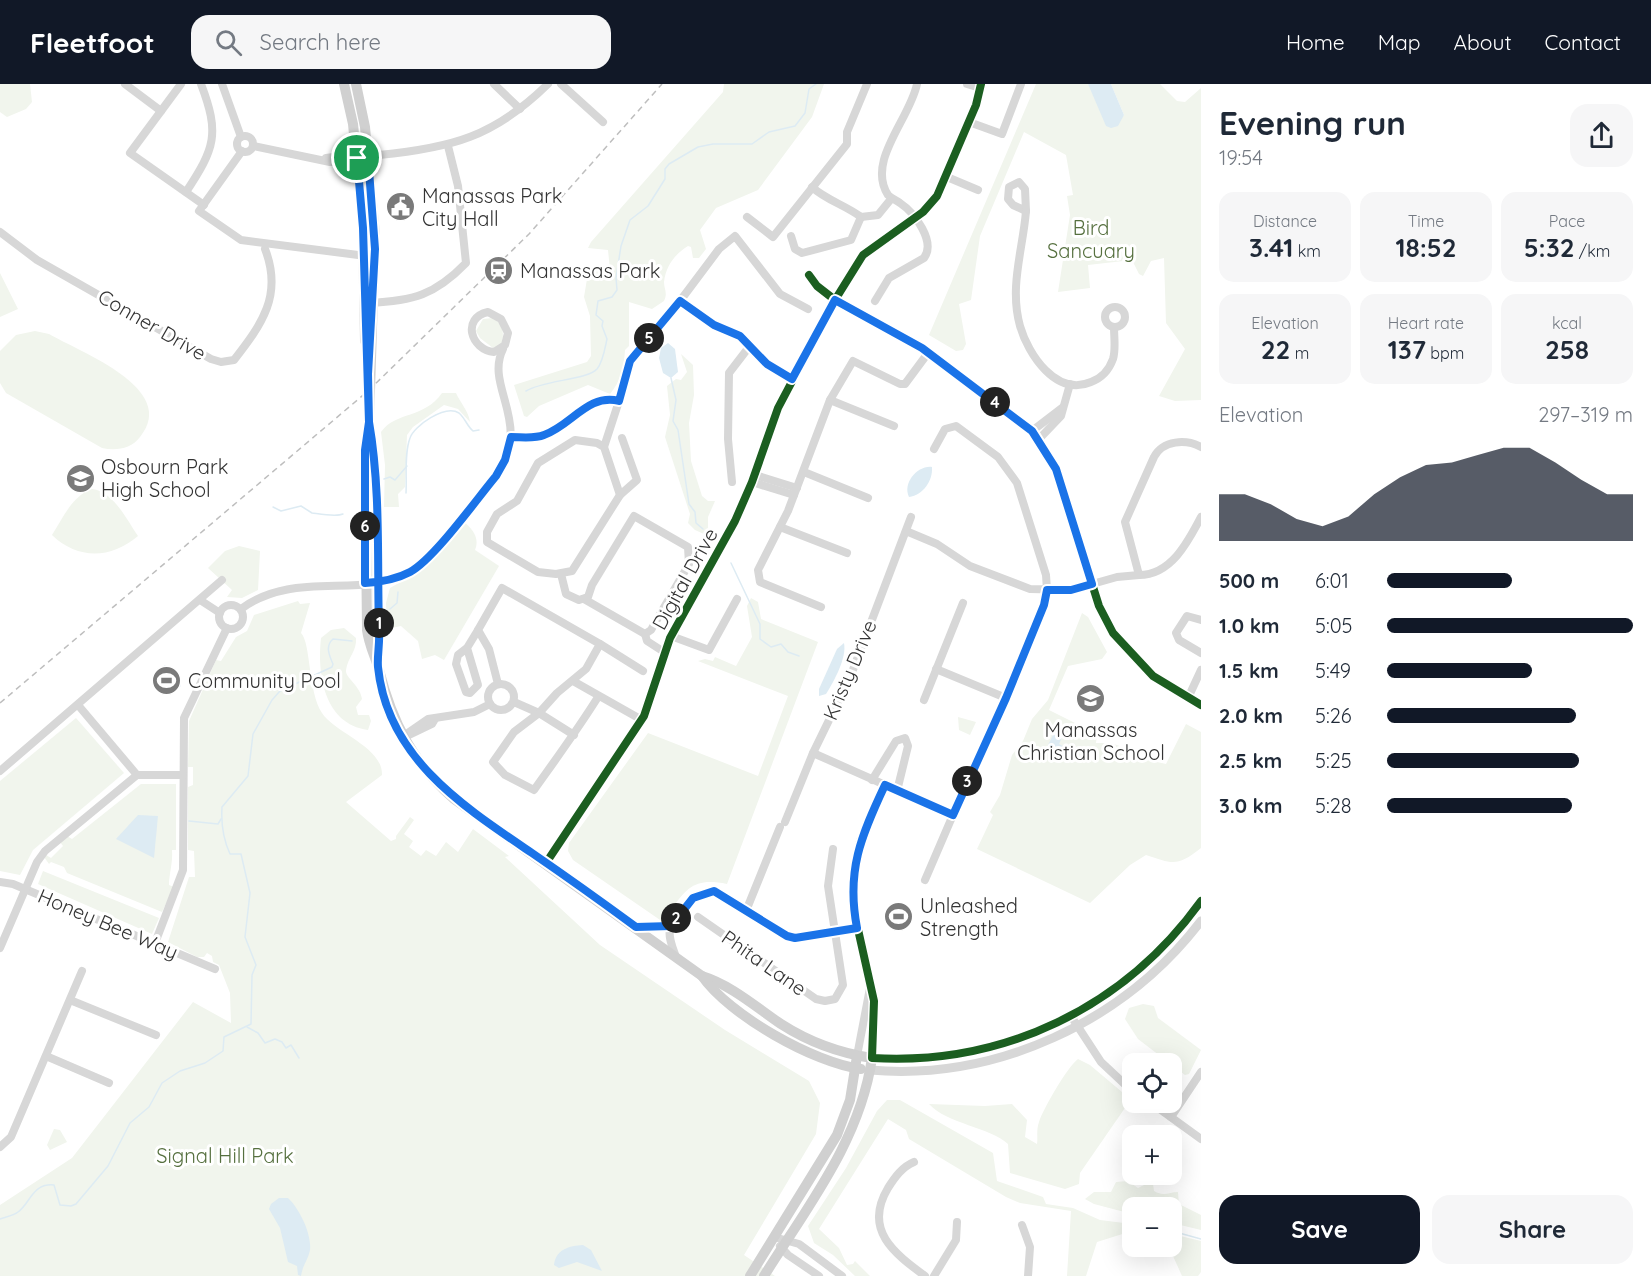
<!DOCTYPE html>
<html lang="en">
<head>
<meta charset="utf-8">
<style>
	:root { --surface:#fff; --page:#f6f6f7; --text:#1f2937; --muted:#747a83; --accent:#111827 }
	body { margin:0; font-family:Quicksand,sans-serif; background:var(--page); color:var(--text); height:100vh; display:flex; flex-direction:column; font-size:22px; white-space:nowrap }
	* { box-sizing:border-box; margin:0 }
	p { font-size:20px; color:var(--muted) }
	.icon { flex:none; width:33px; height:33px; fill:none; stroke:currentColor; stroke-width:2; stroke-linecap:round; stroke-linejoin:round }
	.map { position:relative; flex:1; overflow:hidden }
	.drawer { display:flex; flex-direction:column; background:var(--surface); width:450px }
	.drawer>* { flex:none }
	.fabs { position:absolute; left:1122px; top:969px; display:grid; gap:12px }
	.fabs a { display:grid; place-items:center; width:60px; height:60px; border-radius:12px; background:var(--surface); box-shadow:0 6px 24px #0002; font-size:30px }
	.pin { position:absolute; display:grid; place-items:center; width:51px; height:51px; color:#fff; margin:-26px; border:3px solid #fff; border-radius:50%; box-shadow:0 2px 6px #0007 }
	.km { position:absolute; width:30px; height:30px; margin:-15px; border-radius:50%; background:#222; color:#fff; font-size:16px; line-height:30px; text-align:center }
	.round { display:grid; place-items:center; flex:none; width:63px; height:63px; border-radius:18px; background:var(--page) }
	.headline { display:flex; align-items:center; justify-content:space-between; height:102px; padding:0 18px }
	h1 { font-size:33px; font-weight:800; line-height:45px }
	.figures { display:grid; grid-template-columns:repeat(3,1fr); gap:9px; height:102px; padding:6px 18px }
	.figures div { display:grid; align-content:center; border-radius:15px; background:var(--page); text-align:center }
	.figures b { font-size:26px; font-weight:800 }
	.figures small { font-size:16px; font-weight:400 }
	.figures p { font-size:16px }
	.chart { height:168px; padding:12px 18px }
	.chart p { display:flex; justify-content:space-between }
	.chart svg { width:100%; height:108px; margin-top:6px; fill:var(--accent); opacity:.7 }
	.cta { display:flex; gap:12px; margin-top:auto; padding:12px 18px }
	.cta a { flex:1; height:69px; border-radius:18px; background:var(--accent); color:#fff; font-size:24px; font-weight:800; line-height:69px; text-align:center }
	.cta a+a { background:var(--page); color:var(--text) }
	ul { padding:0 18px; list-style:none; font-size:20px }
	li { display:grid; grid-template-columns:96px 72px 1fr; align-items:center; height:45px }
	li i { height:15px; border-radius:8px; background:var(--accent) }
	header { display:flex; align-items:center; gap:36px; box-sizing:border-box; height:84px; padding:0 30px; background:var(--accent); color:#fff }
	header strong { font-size:28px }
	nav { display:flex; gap:33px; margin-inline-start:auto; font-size:21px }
	.search { width:420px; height:54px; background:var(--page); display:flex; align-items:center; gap:15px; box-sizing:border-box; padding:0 21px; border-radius:18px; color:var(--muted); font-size:22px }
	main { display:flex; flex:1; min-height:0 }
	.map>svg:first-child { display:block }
	.green { fill:#f1f5ed }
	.water { fill:#ddebf3 }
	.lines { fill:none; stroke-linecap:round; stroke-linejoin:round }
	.stream { stroke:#ddebf3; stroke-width:1.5 }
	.minor { stroke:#d7d7d7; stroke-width:8 }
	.tertiary { stroke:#d7d7d7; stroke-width:9 }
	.secondary { stroke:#d0d0d0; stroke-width:10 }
	.rail { stroke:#bebebe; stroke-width:1.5; stroke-dasharray:6 4.5; stroke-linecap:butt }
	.cycleway-casing { stroke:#fff; stroke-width:11 }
	.cycleway { stroke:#1b5e20; stroke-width:8 }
	.route-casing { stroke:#fff; stroke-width:12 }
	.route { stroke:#1a73e8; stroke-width:8 }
	.labels { text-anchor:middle; stroke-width:6; stroke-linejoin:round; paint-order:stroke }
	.poi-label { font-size:20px; fill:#333; stroke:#fff; text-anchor:start }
	.park-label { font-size:20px; fill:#56703f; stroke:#fff }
	.street-label { font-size:20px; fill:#333; stroke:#fff }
</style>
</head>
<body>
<header>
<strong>Fleetfoot</strong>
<div class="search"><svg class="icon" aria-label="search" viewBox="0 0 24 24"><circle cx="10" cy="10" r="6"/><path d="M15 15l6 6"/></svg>Search here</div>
<nav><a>Home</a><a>Map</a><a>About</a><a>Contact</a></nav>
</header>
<main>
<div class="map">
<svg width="1201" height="1192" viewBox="0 0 1201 1192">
	<rect width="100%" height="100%" fill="#fff"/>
	<g class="green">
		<path d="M0 0H30L32 18 26 25 7 33 0 28Z"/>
		<path d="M724 0H824L812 33 758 106 716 124 700 146 706 165 699 174H693L691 163 688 162C674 171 666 182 664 198 664 205 668 209 664 217L652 225 629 218V262L625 266C624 282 621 297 610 310L588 301 539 322 527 333 524 332 514 301 587 278 591 272 590 232 584 213 589 183 607 191 610 186 608 166 588 164 591 158 723 8Z"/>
		<path d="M1036 0H1088L1114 43 1124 31 1111 0H1160L1177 17 1185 18 1201 4V316L1175 317 1159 312 1185 265 1166 239 1164 174 1151 177 1143 192 1139 190 1132 176 1088 181 1090 204 1058 208 1070 131 1067 112 1073 111 1066 71 1024 48 980 152 971 216 959 220 966 260 963 266 956 267 929 251Z"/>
		<path d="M0 189 18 225 0 233Z"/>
		<path d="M493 234C503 239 505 251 501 261L493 264 480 254 476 247 483 235Z"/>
		<path d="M35 247 49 250C80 268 180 305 140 353 131 365 116 367 102 364L6 309 0 299V267L16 251Z"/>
		<path d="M681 270 693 281 694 311 689 339 691 377 702 412 708 417H715L708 433V448L704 450 695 446 688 439 690 430 665 353 670 331 667 302 676 295 681 296 687 288Z"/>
		<path d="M442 309H456C460 318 469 328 470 338L458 325 444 321 413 343 407 351 405 403 398 410 399 423H384L385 381 381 348C396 327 424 335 442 309Z"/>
		<path d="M92 405C113 407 127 436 138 452 111 475 78 476 52 451 63 434 72 412 92 405Z"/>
		<path d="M464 438C473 445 480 455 475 466L499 482 444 576 435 571 422 575 418 557 401 542 387 545 386 519 390 504 425 484Z"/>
		<path d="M239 462 260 467 258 506 242 514 227 513 232 506 208 484 225 467Z"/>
		<path d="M751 514 758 518 761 535 818 558 727 800C696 794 688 802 671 826L672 833 663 838 573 776 568 767 569 759 648 649 758 692 788 612 698 577 705 575 713 577 715 573 736 582 752 553 747 522Z"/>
		<path d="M298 517 300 520 310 519 301 549C311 559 308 608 322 629 335 649 383 663 382 691L346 718 391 757 396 755V752L410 733 414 736 404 750 413 757 409 763 421 772 426 766 436 772 446 758 458 768 473 745 509 772 505 773 600 861 725 946 809 997 820 1019 816 1050 744 1171 775 1192H0V1121L72 1074 193 918 231 939 230 909 219 881 213 878 212 872 207 869 204 873H197L168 858 189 793H195L194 767 188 766V703L193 701V683H188L189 637 216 576 221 577 236 553 247 547 254 531Z"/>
		<path d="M1082 529 1088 533 1107 568 1102 575 1068 582 1049 626 1097 650 1096 659C1123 658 1121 665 1142 674 1149 677 1159 678 1166 680L1186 640 1201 648V764C1177 783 1173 780 1146 771L1130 781 1090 819 977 765 993 731 990 728 1000 711 1012 671 1023 657 1032 635 1048 616Z"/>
		<path d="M344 544 356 554C357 567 348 573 346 586 345 594 360 601 362 615L356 623 358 631H369L371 637 368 646C324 640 317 590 321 554L331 546Z"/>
		<path d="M958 633 976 638 970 651 959 646Z"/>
		<path d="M76 634 124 689 33 766 20 791 0 787V697Z"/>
		<path d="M141 700H176V766H172C173 779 169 790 169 801L174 803 162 828 67 789 64 783 51 778 49 780 44 773 46 771 51 774 63 762 60 758 67 752 72 755Z"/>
		<path d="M43 787 159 834 152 850 38 800Z"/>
		<path d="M1143 920 1154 922 1158 934 1201 966 1189 990 1185 991 1138 955 1125 935 1129 924Z"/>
		<path d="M1078 975 1090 981 1122 1008 1127 1021 1080 1089 1079 1100 1065 1105 1010 1089 1008 1060C990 1043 947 1040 929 1020L985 1022 1012 1020 1027 1036 1025 1053 1037 1060C1038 1054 1036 1046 1039 1038 1043 1025 1068 982 1078 975Z"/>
		<path d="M887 1016H900L993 1069 997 1097 1043 1113 1046 1120 1073 1124 1100 1136 1132 1140V1147L1097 1158 1086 1192H1067L1071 1127 1020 1119 1006 1113 909 1055 906 1046 888 1035 819 1145 839 1164 847 1181 853 1180 855 1177 870 1192H855L833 1171 814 1159 808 1142 846 1084 877 1027Z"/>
		<path d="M54 1045 60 1046 67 1058 50 1066 47 1061Z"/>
		<path d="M1128 1097 1138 1104 1148 1099 1153 1100 1154 1107C1164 1113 1169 1108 1178 1108L1179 1120 1201 1131V1146L1172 1139V1124H1132V1130L1094 1120 1085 1115 1094 1108H1111L1116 1098Z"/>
		<path d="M1172 1150 1201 1157V1188L1198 1192H1182L1169 1163 1172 1162Z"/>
	</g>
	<g class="water">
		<path d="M1088 0H1111L1124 31 1118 42 1111 44 1106 42Z"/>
		<path d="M668 259 675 265 678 288 671 294 663 289 659 274 661 264Z"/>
		<path d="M932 383C933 397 923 411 909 413 902 399 918 381 932 383Z"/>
		<path d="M844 559C847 574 834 597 826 610L819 612V605L837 565Z"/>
		<path d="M165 581 181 602 169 611 152 592Z"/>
		<path d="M1057 643 1065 647 1059 660 1066 664 1062 673 1046 665Z"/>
		<path d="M138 731 158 732 154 774 116 755Z"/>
		<path d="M279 1114H288C299 1124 312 1150 310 1166 308 1176 303 1180 301 1192L298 1191 297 1182 288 1178 280 1144 269 1125 271 1120Z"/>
		<path d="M583 1161 591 1166 602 1187 577 1178 559 1184 554 1181C556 1165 569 1162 583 1161Z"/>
	</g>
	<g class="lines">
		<g class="stream">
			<path d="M671 294 676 316 673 337 678 346 689 420 695 428 696 439 703 445"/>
			<path d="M526 307C544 296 587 296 597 285 603 278 605 264 607 255L602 242 603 237 596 231 598 217 612 213 617 206 616 194 621 162 630 136 648 122 665 95V85L669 80 698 63 713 60H752L769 48 795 42 805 29 809 5 816 0"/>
			<path d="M384 395 390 393 395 396 407 382"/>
			<path d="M406 409C407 393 404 370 410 354 414 342 445 320 459 329 465 334 467 342 473 347L479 346"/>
			<path d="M273 423 281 427 301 422 312 429C320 430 336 433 343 430"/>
			<path d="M731 479 760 540V555L771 563 781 560 788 568 799 572"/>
			<path d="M390 525 397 519 398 508"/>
			<path d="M189 737 218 740 221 735"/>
			<path d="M247 943 258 949 265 959 275 955 282 958 286 964 291 961 299 974"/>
			<path d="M0 1135C5 1133 13 1132 18 1128 30 1120 32 1099 54 1101L60 1121 71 1122 76 1120 108 1082 130 1039 149 1023 162 999 180 987 205 979 223 967 224 953 251 940 252 891 256 881 245 853 250 809 241 770H230C223 755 221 739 222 723L248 692 253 650 272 616 280 607 332 583 333 580C329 571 325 562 333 555L352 557"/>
			<path d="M1172 1147 1201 1155"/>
		</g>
		<g class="minor">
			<path d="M125 0 161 27"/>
			<path d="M181 0 130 69 204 121"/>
			<path d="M222 0 241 53"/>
			<path d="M494 0 520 25"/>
			<path d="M561 0 603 38"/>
			<path d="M967 0 980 4"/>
			<path d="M969 38 1002 50 1021 0"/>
			<circle cx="245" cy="60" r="8"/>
			<path d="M253 62 330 78H343C354 78 367 73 379 71 451 64 494 53 548 0"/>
			<path d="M242 67 199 127 241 156 366 172 375 165"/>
			<path d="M326 74 348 71 357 74"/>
			<path d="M947 93 978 106"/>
			<path d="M1019 98 1025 105 1026 127 1013 121 1008 115 1009 103Z"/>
			<path d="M812 103C826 116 845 121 861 133L878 131 891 115"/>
			<path d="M186 108C215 64 220 50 201 0"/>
			<path d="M1026 127C1023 165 1009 203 1020 242 1028 270 1056 313 1091 298 1102 294 1109 286 1113 275 1116 265 1114 254 1114 243"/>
			<path d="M747 133 773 153 847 60V48L867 0"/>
			<path d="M0 148 37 176 211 275 221 278 234 276C262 240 283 211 265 165"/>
			<path d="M791 152 795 165 802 169 851 156 861 133"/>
			<path d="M809 191 817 202 835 216 922 264 1032 347 1056 385 1099 522 1113 549 1153 592 1201 621"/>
			<path d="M680 217 714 241 740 251 767 280 792 295"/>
			<path d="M875 217 889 194 924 174C936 158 915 129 900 119 896 116 892 115 888 111 866 77 910 35 917 0"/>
			<path d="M369 219C413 217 435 211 466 179L458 102 448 62"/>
			<circle cx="1115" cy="233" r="10"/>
			<path d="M488 228 501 235 508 249 505 261 494 268C471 266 461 234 488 228Z"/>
			<path d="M830 316 894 342"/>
			<path d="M1032 347 1062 324"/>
			<path d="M511 353C522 353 534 355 544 351 571 342 588 310 619 317L630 277 637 267 680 217 719 165 735 152 780 210 808 225"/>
			<path d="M1039 355 1061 332 1070 300"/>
			<path d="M604 363 597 359 575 356 538 379 517 417 497 430 487 448V458L538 488 556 490 572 487 620 411 604 363 619 317"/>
			<path d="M1201 363C1186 355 1163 356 1154 373L1125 438 1139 491C1171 491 1188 458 1201 433"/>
			<path d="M804 388 868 414"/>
			<path d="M755 391 797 404"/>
			<path d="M732 398 728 355 729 289 749 263"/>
			<path d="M752 398 794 411"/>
			<path d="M620 411 637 396 622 354"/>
			<path d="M780 443 847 469"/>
			<path d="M906 447 937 460 970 482 1030 505 1071 506 1117 493 1139 491"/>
			<path d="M561 490 566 510 579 516 588 513 592 501 634 432 688 463 689 480 651 546 645 550 584 515"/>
			<path d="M200 516 220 529"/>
			<circle cx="231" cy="533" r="12"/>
			<path d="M821 523 760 498 758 486 788 427 830 316 853 277 900 300H905L928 269"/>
			<path d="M241 525C295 485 361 516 410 488 434 475 476 416 496 392 534 339 484 303 503 265"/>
			<path d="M1201 536 1187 532 1176 549 1179 556 1201 569"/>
			<path d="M645 550 647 557 664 568"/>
			<path d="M671 552 709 566 737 515"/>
			<path d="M600 560 643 587"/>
			<path d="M467 564 458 571 456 580 466 608 470 609 478 601 467 564 478 546"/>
			<path d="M936 585 1006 614"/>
			<path d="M573 597 642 636"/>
			<circle cx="501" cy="613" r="13"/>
			<path d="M498 600 489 565 478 546 502 504 600 560 586 585 557 609 539 629 514 618"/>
			<path d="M1188 614 1201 586"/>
			<path d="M924 616 963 519"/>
			<path d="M78 621 137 691"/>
			<path d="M574 651 539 629 514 648 493 678 505 691 534 706C556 675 578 645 598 613"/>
			<path d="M407 652 432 640 435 635"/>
			<path d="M402 653 428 635 474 628 490 620"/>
			<path d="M813 669 953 731"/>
			<path d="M0 687 222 496"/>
			<path d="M872 696 896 657 905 654 908 662 897 707"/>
			<path d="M785 738 813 669 851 591 911 433"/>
			<path d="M546 779 644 632 670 554 735 437 752 398 778 324 835 216 863 171 923 128 937 112 976 21 981 0"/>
			<path d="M925 796 980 668 1006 614 1044 521 1047 506 1046 491 1017 399 998 373 956 342 945 345 934 365"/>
			<path d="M0 798 13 800 215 885"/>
			<path d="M746 827 780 743"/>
			<path d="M698 833 816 915 825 917 835 915 843 901 828 802 833 765"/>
			<path d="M636 843 671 842"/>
			<path d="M155 859 183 786 184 634 227 544"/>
			<path d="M0 864 37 778 45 767 137 691H183"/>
			<path d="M676 873C673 864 668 854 670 845 671 839 677 834 680 829 692 813 703 803 723 811L787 852 795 854 857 844"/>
			<path d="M70 916 156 951"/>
			<path d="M1071 932 1101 978 1132 1007"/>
			<path d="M46 972 109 999"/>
			<path d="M857 972 870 904"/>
			<path d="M872 974 874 917 853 823 852 799 860 757 885 701"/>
			<path d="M1150 1018 1201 1055"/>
			<path d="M1171 1033 1201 988"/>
			<path d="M0 1063 11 1053 82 887"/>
			<path d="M914 1078C902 1083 895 1093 888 1104 863 1146 894 1169 925 1192"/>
			<path d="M1022 1141 1030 1163 1028 1192"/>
			<path d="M774 1153 799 1160 842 1192"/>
			<path d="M780 1162 788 1171 819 1192"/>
			<path d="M934 1192 956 1156 957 1138"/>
		</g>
		<g class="tertiary">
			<path d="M872 974C1003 982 1124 924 1201 817"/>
			<path d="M870 986C996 997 1124 938 1201 837"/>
		</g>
		<g class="secondary">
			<path d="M344 0 353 40 363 144 365 257"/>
			<path d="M356 0 365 43 375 151 369 338 365 366 367 546C369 561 375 572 379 586 392 638 413 679 454 715L702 892C731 901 756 923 781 940 809 958 839 969 872 974 860 1057 807 1123 764 1192"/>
			<path d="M371 350 377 421 378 580"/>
			<path d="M702 892C729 931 814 979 861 985"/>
			<path d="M750 1192 837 1051 850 1016 857 972"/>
		</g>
		<path class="rail" d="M0 619 368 307 529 150 662 0"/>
		<defs>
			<g id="cycleway">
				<path d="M809 191 817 202 835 216 922 264 1032 347 1056 385 1099 522 1113 549 1153 592 1201 621"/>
				<path d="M885 701 860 757 852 799 853 823 874 917 872 974C1003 982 1124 924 1201 817"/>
				<path d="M546 779 644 632 670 554 735 437 752 398 778 324 835 216 863 171 923 128 937 112 976 21 981 0"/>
			</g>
		</defs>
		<use href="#cycleway" class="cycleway-casing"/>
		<use href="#cycleway" class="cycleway"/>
	</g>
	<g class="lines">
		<defs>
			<path id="route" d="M357 74 363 144 369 338C381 407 377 478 379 547 380 559 377 572 378 583 387 674 464 723 532 769 567 793 602 818 636 843L671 842 693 814 714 807 787 852 795 854 857 844C846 787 861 752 885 701L953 731 1006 614 1044 521 1047 506H1071L1092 500 1056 385 1032 347 922 264 835 216 792 295 767 280 740 252 714 241 680 217 630 277 619 317C588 309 571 342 544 351 534 355 522 353 511 353L505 376 496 392C476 416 434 475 410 488 395 496 381 498 365 499V366L369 338 368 290 375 165 368 73 357 74"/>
		</defs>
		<use href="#route" class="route-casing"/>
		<use href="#route" class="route"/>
	</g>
	<defs>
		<symbol id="civic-disc" viewBox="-11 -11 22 22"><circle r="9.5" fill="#7a7a7a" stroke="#fff"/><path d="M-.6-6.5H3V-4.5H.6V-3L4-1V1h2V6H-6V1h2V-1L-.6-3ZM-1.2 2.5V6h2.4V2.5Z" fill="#fff"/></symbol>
		<symbol id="station-disc" viewBox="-11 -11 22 22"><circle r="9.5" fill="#7a7a7a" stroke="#fff"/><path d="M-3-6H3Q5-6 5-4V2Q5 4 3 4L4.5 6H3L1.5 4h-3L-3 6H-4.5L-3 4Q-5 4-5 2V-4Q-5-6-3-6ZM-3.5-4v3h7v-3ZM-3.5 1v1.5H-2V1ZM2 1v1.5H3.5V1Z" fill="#fff"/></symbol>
		<symbol id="school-disc" viewBox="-11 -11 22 22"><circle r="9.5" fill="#7a7a7a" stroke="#fff"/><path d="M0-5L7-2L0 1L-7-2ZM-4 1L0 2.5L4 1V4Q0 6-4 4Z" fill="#fff"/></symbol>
		<symbol id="stadium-disc" viewBox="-11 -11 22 22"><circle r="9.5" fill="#7a7a7a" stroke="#fff"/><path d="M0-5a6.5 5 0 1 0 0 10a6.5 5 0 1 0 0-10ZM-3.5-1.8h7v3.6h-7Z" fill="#fff"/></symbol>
	</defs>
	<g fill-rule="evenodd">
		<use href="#civic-disc" x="384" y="106" width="33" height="33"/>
		<use href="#station-disc" x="482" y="170" width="33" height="33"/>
		<use href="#school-disc" x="64" y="378" width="33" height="33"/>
		<use href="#stadium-disc" x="150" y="580" width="33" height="33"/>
		<use href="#school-disc" x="1074" y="598" width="33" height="33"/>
		<use href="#stadium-disc" x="882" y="816" width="33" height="33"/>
	</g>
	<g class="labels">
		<g class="poi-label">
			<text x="422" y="119">Manassas Park<tspan x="422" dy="23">City Hall</tspan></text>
			<text x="520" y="194">Manassas Park</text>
			<text x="101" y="390">Osbourn Park<tspan x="101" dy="23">High School</tspan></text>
			<text x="188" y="604">Community Pool</text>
			<text x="1091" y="653" text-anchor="middle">Manassas<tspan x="1091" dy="23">Christian School</tspan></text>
			<text x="920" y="829">Unleashed<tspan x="920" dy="23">Strength</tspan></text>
		</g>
		<g class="park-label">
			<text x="1091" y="151">Bird<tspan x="1091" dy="23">Sancuary</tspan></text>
			<text x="225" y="1079">Signal Hill Park</text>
		</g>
		<g class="street-label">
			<text transform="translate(152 241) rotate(30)" y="7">Conner Drive</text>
			<text transform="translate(685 495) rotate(-61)" y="7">Digital Drive</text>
			<text transform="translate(850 586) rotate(-67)" y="7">Kristy Drive</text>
			<text transform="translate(108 840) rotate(23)" y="7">Honey Bee Way</text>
			<text transform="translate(764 879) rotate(35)" y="7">Phita Lane</text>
		</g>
	</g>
</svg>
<div class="fabs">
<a><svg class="icon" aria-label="locate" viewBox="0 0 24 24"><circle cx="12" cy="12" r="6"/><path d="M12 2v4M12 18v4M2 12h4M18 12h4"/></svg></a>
<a>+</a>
<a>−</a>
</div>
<div class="pin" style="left:357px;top:74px;background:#1e9e55"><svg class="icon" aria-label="arrive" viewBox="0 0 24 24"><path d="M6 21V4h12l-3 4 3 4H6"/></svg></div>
<b class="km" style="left:379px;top:539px">1</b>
<b class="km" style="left:676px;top:834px">2</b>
<b class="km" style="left:967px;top:697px">3</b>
<b class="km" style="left:995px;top:318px">4</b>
<b class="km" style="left:649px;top:254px">5</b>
<b class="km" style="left:365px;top:442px">6</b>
</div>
<section class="drawer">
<div class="headline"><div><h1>Evening run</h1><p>19:54</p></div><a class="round"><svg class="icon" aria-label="share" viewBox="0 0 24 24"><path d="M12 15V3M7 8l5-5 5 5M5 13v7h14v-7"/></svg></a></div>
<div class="figures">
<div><p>Distance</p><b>3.41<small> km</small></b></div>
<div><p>Time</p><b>18:52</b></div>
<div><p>Pace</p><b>5:32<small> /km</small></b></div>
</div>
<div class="figures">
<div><p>Elevation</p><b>22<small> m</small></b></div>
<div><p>Heart rate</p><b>137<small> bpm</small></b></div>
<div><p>kcal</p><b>258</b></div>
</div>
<div class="chart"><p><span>Elevation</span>297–319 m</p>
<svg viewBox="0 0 160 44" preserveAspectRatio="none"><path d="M0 44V25L10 25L20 29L30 35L40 38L50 34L60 25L70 18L80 13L90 12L100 9L110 6L120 6L130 12L140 19L150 25L160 25V44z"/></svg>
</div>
<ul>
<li><b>500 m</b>6:01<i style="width:51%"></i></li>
<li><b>1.0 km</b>5:05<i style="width:100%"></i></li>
<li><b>1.5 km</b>5:49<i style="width:59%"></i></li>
<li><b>2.0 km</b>5:26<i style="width:77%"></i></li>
<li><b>2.5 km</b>5:25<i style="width:78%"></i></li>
<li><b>3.0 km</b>5:28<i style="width:75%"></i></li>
</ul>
<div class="cta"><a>Save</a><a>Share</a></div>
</section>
</main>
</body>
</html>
